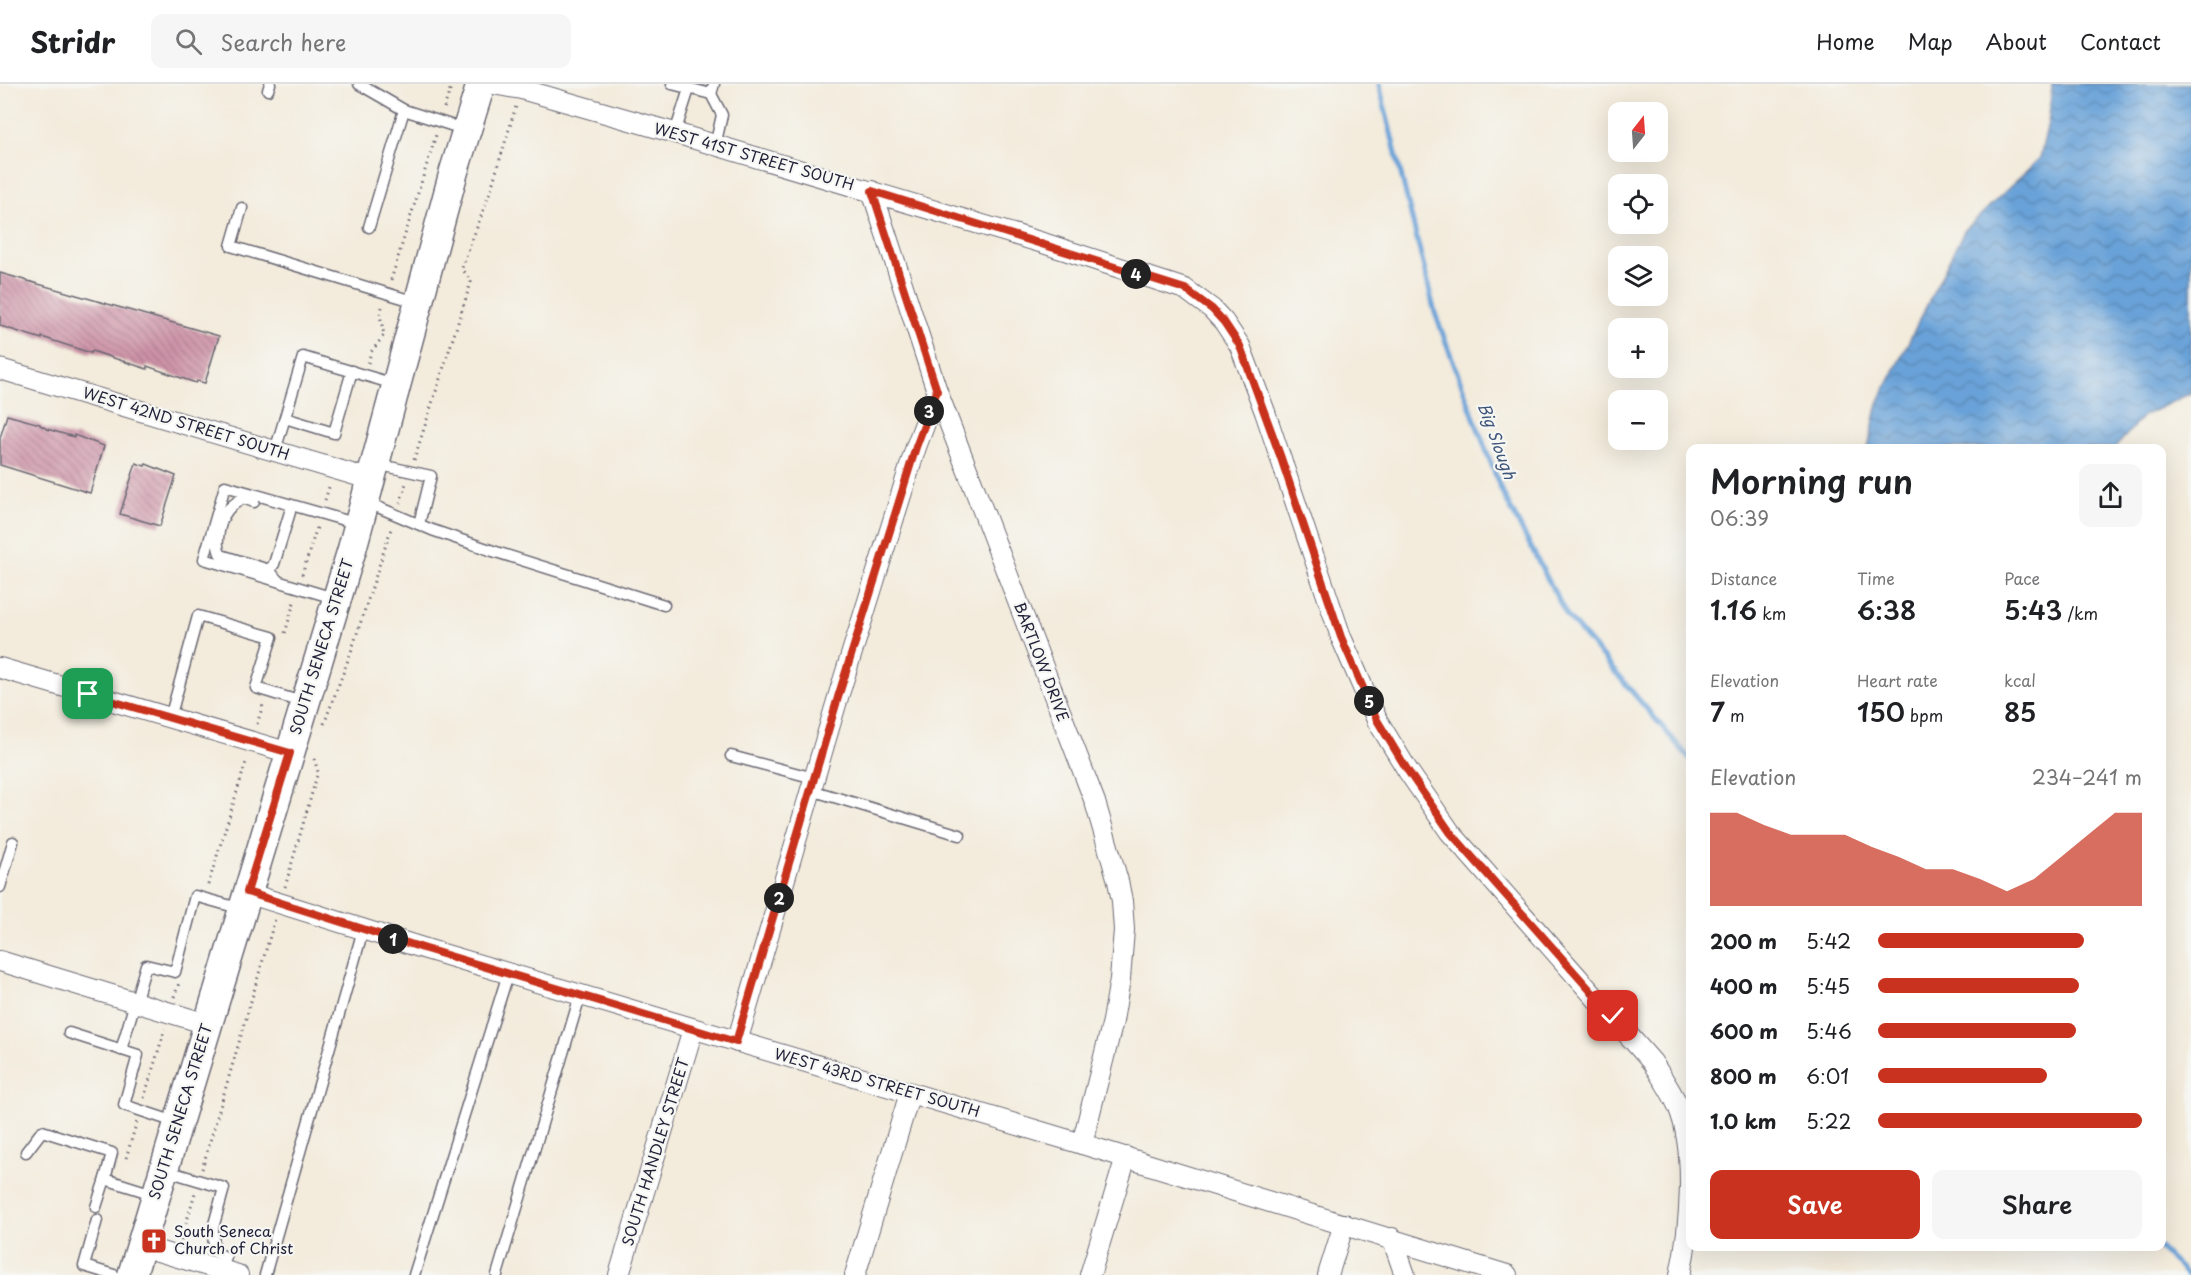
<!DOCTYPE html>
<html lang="en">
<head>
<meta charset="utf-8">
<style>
	:root { --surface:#fff; --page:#f6f6f6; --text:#202124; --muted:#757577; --line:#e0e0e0; --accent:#c8321e }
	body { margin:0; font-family:"Playpen Sans",sans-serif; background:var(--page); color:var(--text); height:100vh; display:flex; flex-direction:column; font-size:22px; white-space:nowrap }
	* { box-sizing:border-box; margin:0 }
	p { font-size:20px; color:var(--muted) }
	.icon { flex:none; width:33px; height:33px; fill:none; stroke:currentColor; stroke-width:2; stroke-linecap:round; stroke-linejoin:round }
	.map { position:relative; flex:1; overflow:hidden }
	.panel { position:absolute; left:1686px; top:360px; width:480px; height:807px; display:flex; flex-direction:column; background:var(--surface); border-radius:12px; box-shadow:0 6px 24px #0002 }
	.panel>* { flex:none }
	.needle { width:39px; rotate:17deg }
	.buttons { position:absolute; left:1608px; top:18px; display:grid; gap:12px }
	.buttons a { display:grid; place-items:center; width:60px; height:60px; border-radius:12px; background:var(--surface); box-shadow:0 6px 24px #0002; font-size:30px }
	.pin { position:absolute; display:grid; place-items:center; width:51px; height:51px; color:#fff; margin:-26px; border-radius:12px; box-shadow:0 3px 9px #0006 }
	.km { position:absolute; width:30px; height:30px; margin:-15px; border-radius:50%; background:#222; color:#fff; font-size:16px; line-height:30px; text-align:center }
	.round { display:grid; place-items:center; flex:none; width:63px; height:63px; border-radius:12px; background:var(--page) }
	.head { display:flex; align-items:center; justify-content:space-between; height:102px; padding:0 24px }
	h1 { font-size:33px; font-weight:600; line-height:45px }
	.figures { display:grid; grid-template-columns:repeat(3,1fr); gap:9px; height:102px; padding:6px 24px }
	.figures div { display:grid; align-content:center }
	.figures b { font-size:26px; font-weight:600 }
	.figures small { font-size:16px; font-weight:400 }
	.figures p { font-size:16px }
	.chart { height:168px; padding:12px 24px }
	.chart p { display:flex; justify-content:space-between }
	.chart svg { width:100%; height:108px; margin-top:6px; fill:var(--accent); opacity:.7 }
	.cta { display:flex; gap:12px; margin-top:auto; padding:12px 24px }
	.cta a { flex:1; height:69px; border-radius:12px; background:var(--accent); color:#fff; font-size:24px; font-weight:600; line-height:69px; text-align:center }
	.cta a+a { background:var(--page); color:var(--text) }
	ul { padding:0 24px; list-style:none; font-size:20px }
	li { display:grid; grid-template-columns:96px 72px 1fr; align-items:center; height:45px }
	li i { height:15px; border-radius:8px; background:var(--accent) }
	header { display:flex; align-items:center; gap:36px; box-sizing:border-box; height:84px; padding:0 30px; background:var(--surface); border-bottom:2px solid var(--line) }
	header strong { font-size:28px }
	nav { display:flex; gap:33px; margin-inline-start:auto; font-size:21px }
	.search { width:420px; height:54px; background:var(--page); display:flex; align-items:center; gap:15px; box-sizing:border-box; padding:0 21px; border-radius:12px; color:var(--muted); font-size:22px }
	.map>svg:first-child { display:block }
	.water { fill:url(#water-waves); stroke:#46628a; stroke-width:1.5 }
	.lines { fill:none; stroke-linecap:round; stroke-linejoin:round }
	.stream { stroke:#69a2d8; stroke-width:5 }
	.building { fill:url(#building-back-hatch) }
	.lane-casing { stroke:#6b6873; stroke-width:13 }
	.street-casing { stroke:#6b6873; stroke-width:22 }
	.secondary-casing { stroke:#6b6873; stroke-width:31 }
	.path { stroke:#6b6873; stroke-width:3; stroke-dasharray:1.5 4.5; stroke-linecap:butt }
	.lane { stroke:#fff; stroke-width:10 }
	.street { stroke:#fff; stroke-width:20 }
	.secondary { stroke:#fff; stroke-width:28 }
	.route-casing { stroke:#fff; stroke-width:12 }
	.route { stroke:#c8321e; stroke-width:8 }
	.labels { text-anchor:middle; stroke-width:4.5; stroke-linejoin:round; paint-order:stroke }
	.street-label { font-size:15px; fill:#22223b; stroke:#f6f6f2 }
	.poi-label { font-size:15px; fill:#22223b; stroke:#f6f6f2; text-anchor:start }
	.water-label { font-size:16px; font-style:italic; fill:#3e557a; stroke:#f6f6f2 }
</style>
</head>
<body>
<header>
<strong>Stridr</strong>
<div class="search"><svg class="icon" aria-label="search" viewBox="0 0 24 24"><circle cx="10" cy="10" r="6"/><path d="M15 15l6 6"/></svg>Search here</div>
<nav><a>Home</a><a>Map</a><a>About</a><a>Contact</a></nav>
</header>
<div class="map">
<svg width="2191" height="1191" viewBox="0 0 2191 1191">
	<defs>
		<pattern id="water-waves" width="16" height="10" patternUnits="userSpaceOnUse" patternTransform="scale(1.5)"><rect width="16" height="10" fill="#69a2d8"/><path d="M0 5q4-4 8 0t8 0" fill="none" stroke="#5684b0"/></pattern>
		<pattern id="building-back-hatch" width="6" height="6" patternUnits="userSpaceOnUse" patternTransform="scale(1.5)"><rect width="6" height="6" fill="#cd91a6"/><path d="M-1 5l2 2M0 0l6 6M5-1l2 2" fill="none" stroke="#a67688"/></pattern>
	</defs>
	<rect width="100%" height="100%" fill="#f6f6f2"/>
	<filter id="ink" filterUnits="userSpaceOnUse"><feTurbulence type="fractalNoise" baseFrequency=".0167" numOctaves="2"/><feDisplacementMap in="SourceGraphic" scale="12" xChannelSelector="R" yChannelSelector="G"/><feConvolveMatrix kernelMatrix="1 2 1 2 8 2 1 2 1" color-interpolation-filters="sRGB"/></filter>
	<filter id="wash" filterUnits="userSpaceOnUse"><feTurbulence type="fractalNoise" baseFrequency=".008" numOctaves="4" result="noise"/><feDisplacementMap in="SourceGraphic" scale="24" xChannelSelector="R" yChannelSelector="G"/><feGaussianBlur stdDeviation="1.35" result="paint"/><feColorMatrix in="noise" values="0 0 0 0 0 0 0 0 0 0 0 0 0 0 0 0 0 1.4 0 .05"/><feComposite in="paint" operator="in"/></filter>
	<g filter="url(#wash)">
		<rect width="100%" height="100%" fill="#f3ebdb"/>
		<path class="water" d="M2052 0H2191V309L2143 332 2115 364H1868L1878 319 1964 147 2040 74 2049 34Z"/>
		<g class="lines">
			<g class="stream">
				<path d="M1379 0 1435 229 1501 406 1567 532 1690 675"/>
				<path d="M2158 1162 2187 1191"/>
			</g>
		</g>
		<g id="blocks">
			<g class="building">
				<path d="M0 189 219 252 205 299 197 297 196 299 147 282V285L92 267 91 269 42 253V255L0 242Z"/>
				<path d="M7 331 40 340V341L47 345 74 353V351L104 362 90 409 0 381V354Z"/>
				<path d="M136 379 145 382 146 380 176 392 160 442 120 430Z"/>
			</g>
		</g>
	</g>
	<g filter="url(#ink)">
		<use href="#blocks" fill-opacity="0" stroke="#6b6873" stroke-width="1.5"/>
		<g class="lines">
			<defs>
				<g id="lane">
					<path d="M359 0 404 26 466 46"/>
					<path d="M672 0 711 10 714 0"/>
					<path d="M268 6 270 0"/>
					<path d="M711 10 722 31 715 62"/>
					<path d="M675 49 689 5"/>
					<path d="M242 124 231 162 419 219"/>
					<path d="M369 143 404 26"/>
					<path d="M285 334 334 349 352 287"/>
					<path d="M275 367 303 273 394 300"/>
					<path d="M376 380 431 392 419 440"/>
					<path d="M254 418 243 414C237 418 231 421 227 427 220 436 214 461 221 471L269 486 278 497"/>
					<path d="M366 418 432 446 493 467 664 521"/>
					<path d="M269 486 274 480 290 428"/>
					<path d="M337 515 204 475 225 402 358 440"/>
					<path d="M170 634 198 532 272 553 256 604 305 619"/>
					<path d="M731 672 814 694"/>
					<path d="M811 706 960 751"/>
					<path d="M0 803 13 758"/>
					<path d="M69 949 138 971 124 1021 178 1039"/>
					<path d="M121 966 146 881 175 888 195 812 242 825"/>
					<path d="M26 1068 42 1047 112 1069 105 1095 156 1111"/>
					<path d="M164 1086 224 1104 213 1144 214 1168 226 1173 222 1186"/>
					<path d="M96 1123 105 1095"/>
					<path d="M97 1136 84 1182 114 1191"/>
					<path d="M265 1191 363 846"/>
					<path d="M414 1191 508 890"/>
					<path d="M497 1191 580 912"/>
				</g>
				<g id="street">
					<path d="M493 0 521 5 675 49 1043 159 1185 205 1212 225 1224 238 1240 262 1265 328 1341 553 1377 636 1408 687 1450 748 1652 978C1661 992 1671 1006 1678 1022 1697 1067 1690 1144 1680 1191"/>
					<path d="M872 107 937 307 1095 718 1118 797 1122 817 1124 846 1120 895 1113 937 1082 1060"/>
					<path d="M0 285 372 396"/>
					<path d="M0 584 290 669"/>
					<path d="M247 809 426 865 1082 1060 1507 1191"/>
					<path d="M0 877 207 940"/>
					<path d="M737 958 839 610 916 363 937 307"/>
					<path d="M1392 1154 1405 1191"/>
					<path d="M141 1162 238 1191"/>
					<path d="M619 1191 693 945"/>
					<path d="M855 1191 910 1009"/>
					<path d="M1090 1191 1126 1073"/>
					<path d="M1328 1191 1344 1140"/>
				</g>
				<path id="secondary" d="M132 1191 352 465 454 87 481 0"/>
			</defs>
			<use href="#lane" class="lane-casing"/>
			<use href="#street" class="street-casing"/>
			<use href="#secondary" class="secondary-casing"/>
			<g class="path">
				<path d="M444 24 452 0"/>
				<path d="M391 196 436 51"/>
				<path d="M368 279 371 268 384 251 380 231 382 223"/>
				<path d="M414 376 471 198 462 184 491 105 516 22"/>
				<path d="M325 416 329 403"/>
				<path d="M400 419 406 399"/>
				<path d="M302 491 317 443"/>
				<path d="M285 549 295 515"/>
				<path d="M257 640 263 621"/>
				<path d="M324 640 351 568 392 442"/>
				<path d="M208 801 247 675"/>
				<path d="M285 803 318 688 313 671"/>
				<path d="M174 913 179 899"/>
				<path d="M144 1014 165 945"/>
				<path d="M126 1074 137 1037"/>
				<path d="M202 1085 275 835"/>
				<path d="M181 1157 195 1109"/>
			</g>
			<use href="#lane" class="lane"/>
			<use href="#street" class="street"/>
			<use href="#secondary" class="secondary"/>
		</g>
	</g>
	<g class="lines" filter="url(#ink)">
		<defs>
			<path id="route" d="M88 610 290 669 247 808 426 865 736 958 839 610 916 363 937 307 872 107 1185 205 1212 225 1224 238 1240 262 1281 374 1341 553 1377 636 1408 687 1450 748 1613 932"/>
		</defs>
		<use href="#route" class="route-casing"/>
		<use href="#route" class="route"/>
	</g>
	<defs>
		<symbol id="church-square" viewBox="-11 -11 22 22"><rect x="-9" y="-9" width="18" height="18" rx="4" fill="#c8321e" stroke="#f6f6f2"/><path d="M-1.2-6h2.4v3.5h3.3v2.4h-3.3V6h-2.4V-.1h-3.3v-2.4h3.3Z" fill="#fff"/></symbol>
	</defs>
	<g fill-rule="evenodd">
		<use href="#church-square" x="139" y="1142" width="30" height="30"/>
	</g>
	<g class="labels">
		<g class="street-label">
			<text transform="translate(754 73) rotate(16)" y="5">WEST 41ST STREET SOUTH</text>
			<text transform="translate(186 340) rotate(17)" y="5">WEST 42ND STREET SOUTH</text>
			<text transform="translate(322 563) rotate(-73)" y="5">SOUTH SENECA STREET</text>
			<text transform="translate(1041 578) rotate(69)" y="5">BARTLOW DRIVE</text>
			<text transform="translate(877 999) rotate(16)" y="5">WEST 43RD STREET SOUTH</text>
			<text transform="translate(181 1028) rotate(-73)" y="5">SOUTH SENECA STREET</text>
			<text transform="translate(656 1068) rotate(-73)" y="5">SOUTH HANDLEY STREET</text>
		</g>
		<g class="poi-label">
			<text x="174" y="1153">South Seneca<tspan x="174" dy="17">Church of Christ</tspan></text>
		</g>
		<g class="water-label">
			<text transform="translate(1497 357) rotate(70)" y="6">Big Slough</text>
		</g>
	</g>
</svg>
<div class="buttons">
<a><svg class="needle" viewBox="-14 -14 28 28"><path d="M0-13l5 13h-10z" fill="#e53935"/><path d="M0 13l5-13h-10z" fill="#757577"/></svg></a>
<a><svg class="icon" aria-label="locate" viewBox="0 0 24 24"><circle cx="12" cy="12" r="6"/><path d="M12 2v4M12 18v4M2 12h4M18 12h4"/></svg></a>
<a><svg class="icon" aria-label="layers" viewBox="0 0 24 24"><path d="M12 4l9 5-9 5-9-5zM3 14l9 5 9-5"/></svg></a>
<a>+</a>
<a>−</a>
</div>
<div class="pin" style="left:88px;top:610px;background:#1e9e55"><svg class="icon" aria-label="arrive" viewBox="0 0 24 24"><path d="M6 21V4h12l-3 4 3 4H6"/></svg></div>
<div class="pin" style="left:1613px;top:932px;background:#d93025"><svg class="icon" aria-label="check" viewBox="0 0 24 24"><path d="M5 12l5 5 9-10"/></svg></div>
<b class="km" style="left:393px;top:855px">1</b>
<b class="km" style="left:779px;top:814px">2</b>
<b class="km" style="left:929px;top:327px">3</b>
<b class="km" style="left:1136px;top:190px">4</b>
<b class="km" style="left:1369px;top:617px">5</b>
<section class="panel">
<div class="head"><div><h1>Morning run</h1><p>06:39</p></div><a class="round"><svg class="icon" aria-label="share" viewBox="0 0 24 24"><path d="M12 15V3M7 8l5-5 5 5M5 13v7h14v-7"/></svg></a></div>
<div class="figures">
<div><p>Distance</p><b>1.16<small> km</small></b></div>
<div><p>Time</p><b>6:38</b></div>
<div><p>Pace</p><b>5:43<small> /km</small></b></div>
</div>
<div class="figures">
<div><p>Elevation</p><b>7<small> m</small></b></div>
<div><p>Heart rate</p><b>150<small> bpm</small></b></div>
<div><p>kcal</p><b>85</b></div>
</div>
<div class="chart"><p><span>Elevation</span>234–241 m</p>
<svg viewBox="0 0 160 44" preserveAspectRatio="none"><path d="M0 44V6L10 6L20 11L30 15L40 15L50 15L60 20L70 24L80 29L90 29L100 33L110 38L120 33L130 24L140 15L150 6L160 6V44z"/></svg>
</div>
<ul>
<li><b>200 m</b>5:42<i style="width:78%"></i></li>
<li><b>400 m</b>5:45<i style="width:76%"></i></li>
<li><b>600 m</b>5:46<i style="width:75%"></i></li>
<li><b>800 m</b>6:01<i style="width:64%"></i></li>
<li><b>1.0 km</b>5:22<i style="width:100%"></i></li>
</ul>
<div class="cta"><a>Save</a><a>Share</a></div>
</section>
</div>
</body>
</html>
